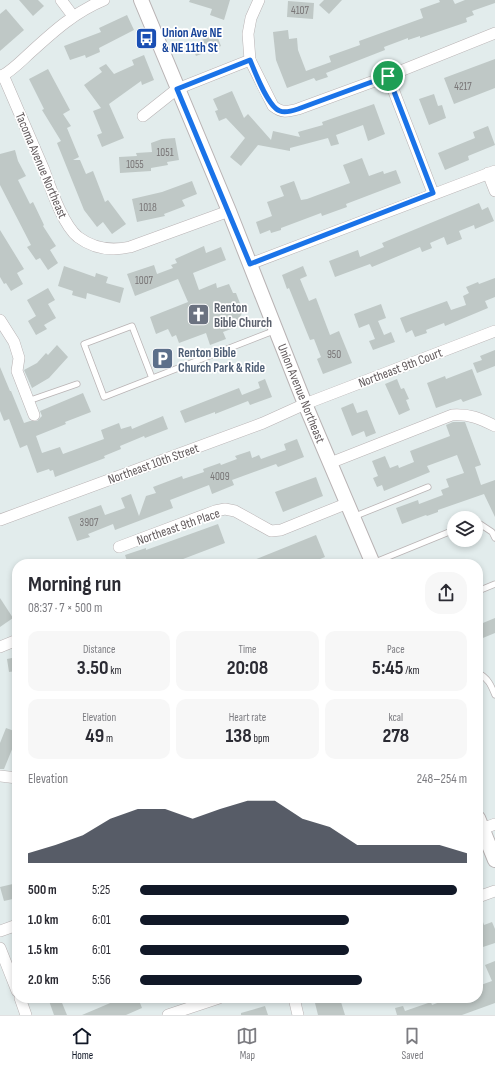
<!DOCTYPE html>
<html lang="en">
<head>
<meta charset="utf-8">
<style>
	:root { --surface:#fff; --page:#f7f7f7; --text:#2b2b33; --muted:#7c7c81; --line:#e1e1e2; --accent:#111827 }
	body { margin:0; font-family:"Sofia Sans Condensed",sans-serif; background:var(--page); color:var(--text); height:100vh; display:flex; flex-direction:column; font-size:15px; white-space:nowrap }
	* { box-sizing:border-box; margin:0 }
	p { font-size:13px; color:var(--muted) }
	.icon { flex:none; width:22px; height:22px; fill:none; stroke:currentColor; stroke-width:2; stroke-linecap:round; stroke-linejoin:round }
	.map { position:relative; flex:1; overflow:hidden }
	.sheet { position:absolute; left:12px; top:559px; width:471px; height:444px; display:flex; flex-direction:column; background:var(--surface); border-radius:16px; box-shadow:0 2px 6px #0003 }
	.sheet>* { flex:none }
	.controls { position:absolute; left:447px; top:511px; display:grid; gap:8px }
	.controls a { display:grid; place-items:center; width:36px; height:36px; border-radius:50%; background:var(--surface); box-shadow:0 2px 6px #0003; font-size:20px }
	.pin { position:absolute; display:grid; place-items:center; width:34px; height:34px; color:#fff; margin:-17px; border:2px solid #fff; border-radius:50%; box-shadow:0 1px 4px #0007 }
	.round { display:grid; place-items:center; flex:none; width:42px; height:42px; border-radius:16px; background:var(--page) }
	.overview { display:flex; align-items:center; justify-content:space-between; height:68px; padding:0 16px }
	h1 { font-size:22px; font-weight:700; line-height:30px }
	.metrics { display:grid; grid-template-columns:repeat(3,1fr); gap:6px; height:68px; padding:4px 16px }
	.metrics div { display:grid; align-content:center; border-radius:10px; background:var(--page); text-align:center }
	.metrics b { font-size:20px; font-weight:700 }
	.metrics small { font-size:11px; font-weight:400 }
	.metrics p { font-size:11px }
	.chart { height:112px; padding:8px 16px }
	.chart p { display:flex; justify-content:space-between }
	.chart svg { width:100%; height:72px; margin-top:4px; fill:var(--accent); opacity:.7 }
	ul { padding:0 16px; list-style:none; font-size:13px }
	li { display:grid; grid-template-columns:64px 48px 1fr; align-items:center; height:30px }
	li i { height:10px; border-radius:5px; background:var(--accent) }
	.dock { display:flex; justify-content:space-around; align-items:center; height:56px; border-top:1px solid var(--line); background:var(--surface); font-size:11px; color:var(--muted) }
	.dock a { display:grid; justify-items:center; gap:2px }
	.dock .active { color:var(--accent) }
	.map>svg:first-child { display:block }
	.building { fill:#bfc8c6 }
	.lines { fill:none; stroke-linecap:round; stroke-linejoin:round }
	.service-casing { stroke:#b9b3b4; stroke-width:7 }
	.minor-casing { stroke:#b9b3b4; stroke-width:12 }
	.tertiary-casing { stroke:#b9b3b4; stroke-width:16 }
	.service { stroke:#fff; stroke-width:5.5 }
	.minor { stroke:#fff; stroke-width:11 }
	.tertiary { stroke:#fff; stroke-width:14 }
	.route-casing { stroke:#fff; stroke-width:8 }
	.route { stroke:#1a73e8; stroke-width:5 }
	.labels { text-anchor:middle; stroke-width:3.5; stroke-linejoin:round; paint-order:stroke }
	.number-label { font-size:11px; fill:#797677 }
	.transit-label { font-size:13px; font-weight:bold; fill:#164399; stroke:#fff; text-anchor:start }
	.street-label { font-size:13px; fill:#625b5d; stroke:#fff }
	.worship-label { font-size:13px; font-weight:bold; fill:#5b616d; stroke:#fff; text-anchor:start }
	.service-label { font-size:13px; font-weight:bold; fill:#4e5e75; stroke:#fff; text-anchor:start }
</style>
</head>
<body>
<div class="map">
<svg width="495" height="1015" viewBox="0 0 495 1015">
	<rect width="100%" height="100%" fill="#e2ecec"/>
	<g class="building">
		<path d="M19 0H38L44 6 33 16Z"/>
		<path d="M190 0H230L224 20 210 15 212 9 189 2Z"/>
		<path d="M324 0H342L329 14 319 5Z"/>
		<path d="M439 0H453L455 4 465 0H495V3L472 11 474 15 466 18 467 22 420 38V36L408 40V38L384 47 385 50 326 73 328 77 316 81 314 78 287 88 276 60 273 32 288 30 289 39 297 38 298 50 306 71 331 62 329 56 360 45 359 41 423 18 420 9 440 2Z"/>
		<path d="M288 1 314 3 313 19 287 17Z"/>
		<path d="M6 9 24 30 0 51V14Z"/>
		<path d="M127 15 134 30 99 48 100 52 86 58 85 55 70 60 64 46 101 32 99 28Z"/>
		<path d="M214 28 221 46 196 56 191 44 204 39 201 33Z"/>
		<path d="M144 55 154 80 142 85 141 81 109 104 124 138 102 147 97 135 102 133 93 111 101 108 84 85 102 72 99 68 106 64 114 74 134 65 132 60Z"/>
		<path d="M495 59V88L454 104 444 78Z"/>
		<path d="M48 69 70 110 63 114 71 126 67 128 79 157 73 160H80L86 174 93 171 105 202 108 200 126 224 112 234 103 222 97 227 84 210 57 143 61 141 42 110 44 109 29 79Z"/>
		<path d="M232 91 244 118 248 114 271 140 273 131 300 137 298 132 323 125 322 122 374 104 385 134 368 141 363 125 336 135 339 144 331 146 328 138 290 148V151L258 145 241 166 230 157 245 138 226 118 219 121 215 111 218 110 213 99Z"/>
		<path d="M434 94 438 106 442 105 446 118 429 125 419 99Z"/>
		<path d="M488 126 495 145 468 156 469 160 445 170 438 153 475 138 473 132Z"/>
		<path d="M175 138 179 160 167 162 168 165 151 168V171L120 173 119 157 137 156 136 153 152 152 151 143 162 139Z"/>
		<path d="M15 150 18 161 26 176 18 180 30 204 33 202 44 225 43 226 56 246 50 250 58 263 48 270 40 258 36 260 27 247 31 245 0 185V154Z"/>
		<path d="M362 158 369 176 383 171 384 174 396 170 401 183 346 204 347 207 322 216 321 213 281 228V230L271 233 270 230 260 234 256 222 272 216 267 202 284 196 280 186 294 181 301 200 307 199 350 183 343 165Z"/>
		<path d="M192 181 197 194 182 200 185 206 164 214 165 216 137 222 132 199 162 192Z"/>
		<path d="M479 203 482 210 488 207 494 221 475 229 474 225 459 231 462 239 447 245 444 237 430 243 432 248 422 252 420 247 372 267 370 264 335 277 329 261 358 250 360 257 384 247 382 243Z"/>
		<path d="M0 230 24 269 17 273 23 284 11 291 6 283 4 284 0 277Z"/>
		<path d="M204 246 206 253 221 247 226 260 193 273 199 290 216 283 217 288 229 284 233 293H236L243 311 240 317 242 321 238 323 239 326 223 332 226 339 210 345 206 333 179 343 176 335 172 337 168 329 156 334 150 317 188 302 178 279 135 296 127 274 154 265 157 274 173 268 171 265 177 263 175 259Z"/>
		<path d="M64 266 95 277 96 273 108 277 106 283 124 288 120 303 87 293 86 299 72 295 73 291 58 286Z"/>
		<path d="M303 266 307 276 300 279 309 301 316 298 330 335 339 331 352 363 323 374 317 359 321 357 314 339 310 340 289 288 287 289 282 275Z"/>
		<path d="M495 278V297L485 301 488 308 445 326 444 323 426 330 427 333 415 337 412 330 406 333 400 318 447 301 451 310 466 305 463 296 469 293 466 287 478 282 479 284Z"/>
		<path d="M48 288 55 300 48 304 56 318 44 325 47 329 36 335 28 321 36 316 27 300Z"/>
		<path d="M381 304 386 318 378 321 384 335 391 332 395 342 373 350 369 341 375 339 369 324 359 328 354 314Z"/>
		<path d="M57 345 68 357 49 378 32 388 24 370 37 363 46 353 48 355Z"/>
		<path d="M495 350V366L477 373 473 363 482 360 480 356Z"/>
		<path d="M0 367 10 391H11L24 423 30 421H37L42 416 40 411 83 393 91 412 65 422 66 424 36 436 42 453 60 447 63 454 104 439 101 430 119 423 121 429 131 426 132 429 163 416 168 429 145 438 144 436 120 446 121 449 104 456 105 458 55 477 53 470 50 471 49 469 37 473 27 445 20 448 9 419 4 421 0 411Z"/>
		<path d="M472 369 482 395 463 402 461 399 436 408 427 383 445 376 446 379Z"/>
		<path d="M265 379 272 397 250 405 248 401 215 414V412L185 423 180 411 239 388 242 395 260 388 258 382Z"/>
		<path d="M397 379 401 389 404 388 409 399 406 400 410 410 399 415 385 384Z"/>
		<path d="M353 403 357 413 367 410 376 433 366 437 364 431 352 436 341 408Z"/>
		<path d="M453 422H465L481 465 475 467 481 485 495 480V517L484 494 438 510V512L427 516 426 515 402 524 396 508 418 500 419 504 443 495 441 490 449 487 446 479 464 473 457 455 427 466 430 472 384 491 382 485 377 487 373 478 378 476 372 461 385 456 390 468 398 465 399 468 414 462 410 451 450 436 446 425Z"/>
		<path d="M297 439 304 457 278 467 276 464 232 480 234 485 212 494 209 485 170 500 173 508 115 530 113 524 88 534 90 537 77 541 68 517 101 505 105 515 125 508 121 498 131 494 139 516 146 496 156 493 153 487 182 476 183 479 204 472 203 469 220 463 221 465 237 459 235 456 250 451 252 458 259 455 261 459 286 450 284 444Z"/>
		<path d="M316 477 323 496 283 512 275 492Z"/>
		<path d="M218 524 225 543 170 564H128L125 555 146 548V550Z"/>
		<path d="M316 535 325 557 308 564H244Z"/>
		<path d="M0 598 13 618 0 627Z"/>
		<path d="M495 618V633L478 640V625Z"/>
		<path d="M17 657V671L9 672 7 659Z"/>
		<path d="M6 728 17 732V737L4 769H0V743Z"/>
		<path d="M17 883V898L4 901 0 887Z"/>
		<path d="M479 910 484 925 492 922 495 929V943L483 947 478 933Z"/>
		<path d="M495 961V1003L462 1015H397L395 1008 403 1006 405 1011 431 1002 432 1005 450 998H478V986L492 981 485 965Z"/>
		<path d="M48 998H60L67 1015H54Z"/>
		<path d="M114 998H138L142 1008 126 1015H82L115 1001Z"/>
		<path d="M317 998H338L339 1003 341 1002 345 1015H318L315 1003 318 1002Z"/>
		<path d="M265 1006 268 1015H241V1013Z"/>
	</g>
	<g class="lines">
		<defs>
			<g id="service">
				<path d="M152 378 132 326 84 344 104 397 276 330"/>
				<path d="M28 401 77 384"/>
				<path d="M353 517 428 487"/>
				<path d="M476 524H480L492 532 495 538"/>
				<path d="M373 563 454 530"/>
				<path d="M478 591 495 584"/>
				<path d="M478 673C488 678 491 685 495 695"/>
			</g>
			<g id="minor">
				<path d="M61 0 73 16"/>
				<path d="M250 60 273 106C282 113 287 112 298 109L388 76 495 33"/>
				<path d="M3 75C17 107 30 138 44 170 51 189 63 225 78 237 94 249 112 251 130 247L229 211"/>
				<path d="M388 76 433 193"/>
				<path d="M0 77C12 71 22 60 31 52 54 31 75 12 104 0"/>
				<path d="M143 116 177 89 250 60 248 34 251 18 259 0"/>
				<path d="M488 173 495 191"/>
				<path d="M250 264 495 171"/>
				<path d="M0 320 14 342 19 358 17 371 34 415"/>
				<path d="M330 463 452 415C470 414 479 418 495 426"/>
				<path d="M0 520 263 423 305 404 495 331"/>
				<path d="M119 547 215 511 225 509 235 511 271 531 281 530 348 503"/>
				<path d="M0 647 17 640"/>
				<path d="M0 776 17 778"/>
				<path d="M482 829 495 824"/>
				<path d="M478 897 495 891"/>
				<path d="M0 931 17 925"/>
				<path d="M0 948 17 991"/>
				<path d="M20 998 26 1015"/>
				<path d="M294 998 298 1015"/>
				<path d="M168 1015 219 998"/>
			</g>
			<g id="tertiary">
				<path d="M141 0 229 211 305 404 373 564"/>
				<path d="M478 818 495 860"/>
			</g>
		</defs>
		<use href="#service" class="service-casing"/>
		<use href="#minor" class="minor-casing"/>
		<use href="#tertiary" class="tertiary-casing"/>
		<use href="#service" class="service"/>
		<use href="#minor" class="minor"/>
		<use href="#tertiary" class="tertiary"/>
	</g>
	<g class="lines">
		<defs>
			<path id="route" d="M250 60C255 72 268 107 280 111 285 113 292 111 298 109L388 76 433 193 250 264 177 89Z"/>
		</defs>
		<use href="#route" class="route-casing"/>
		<use href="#route" class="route"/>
	</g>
	<defs>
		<symbol id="bus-square" viewBox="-11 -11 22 22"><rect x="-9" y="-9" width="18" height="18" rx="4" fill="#1a4fb4" stroke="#fff"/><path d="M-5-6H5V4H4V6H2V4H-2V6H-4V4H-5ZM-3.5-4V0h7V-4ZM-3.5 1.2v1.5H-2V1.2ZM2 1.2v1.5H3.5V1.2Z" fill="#fff"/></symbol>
		<symbol id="church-square" viewBox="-11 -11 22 22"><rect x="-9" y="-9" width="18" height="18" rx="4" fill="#6b7280" stroke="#fff"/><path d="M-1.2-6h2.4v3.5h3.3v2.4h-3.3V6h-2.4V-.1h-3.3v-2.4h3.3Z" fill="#fff"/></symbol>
		<symbol id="parking-square" viewBox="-11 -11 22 22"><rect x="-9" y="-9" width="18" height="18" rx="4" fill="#5c6f8a" stroke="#fff"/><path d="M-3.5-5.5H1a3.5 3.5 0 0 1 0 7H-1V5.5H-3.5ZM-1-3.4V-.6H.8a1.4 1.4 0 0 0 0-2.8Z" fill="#fff"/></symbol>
	</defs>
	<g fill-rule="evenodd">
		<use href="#bus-square" x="134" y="26" width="25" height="25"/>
		<use href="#church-square" x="186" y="302" width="25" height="25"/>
		<use href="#parking-square" x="150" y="346" width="25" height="25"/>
	</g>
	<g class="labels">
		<g class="number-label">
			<text x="300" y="14">4107</text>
			<text x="463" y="90">4217</text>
			<text x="165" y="156">1051</text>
			<text x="135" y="168">1055</text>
			<text x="148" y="211">1018</text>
			<text x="144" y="284">1007</text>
			<text x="334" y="358">950</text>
			<text x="220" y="480">4009</text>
			<text x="89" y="526">3907</text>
		</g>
		<g class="transit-label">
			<text x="162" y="37">Union Ave NE<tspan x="162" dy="15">&amp; NE 11th St</tspan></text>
		</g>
		<g class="street-label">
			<text transform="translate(42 165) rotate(67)" y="5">Tacoma Avenue Northeast</text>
			<text transform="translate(400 367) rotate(-21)" y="5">Northeast 9th Court</text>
			<text transform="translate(302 393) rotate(68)" y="5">Union Avenue Northeast</text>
			<text transform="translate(153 463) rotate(-20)" y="5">Northeast 10th Street</text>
			<text transform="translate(178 526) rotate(-19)" y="5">Northeast 9th Place</text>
		</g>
		<g class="worship-label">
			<text x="214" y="312">Renton<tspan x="214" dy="15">Bible Church</tspan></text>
		</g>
		<g class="service-label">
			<text x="178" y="357">Renton Bible<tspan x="178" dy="15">Church Park &amp; Ride</tspan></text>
		</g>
	</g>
</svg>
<div class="controls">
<a><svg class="icon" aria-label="layers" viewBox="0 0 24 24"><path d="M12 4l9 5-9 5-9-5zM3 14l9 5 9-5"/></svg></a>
</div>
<div class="pin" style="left:388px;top:76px;background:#1e9e55"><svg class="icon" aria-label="arrive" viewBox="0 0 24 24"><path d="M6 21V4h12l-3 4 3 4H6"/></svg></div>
<section class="sheet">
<div class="overview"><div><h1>Morning run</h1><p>08:37 · 7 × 500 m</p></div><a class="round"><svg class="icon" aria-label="share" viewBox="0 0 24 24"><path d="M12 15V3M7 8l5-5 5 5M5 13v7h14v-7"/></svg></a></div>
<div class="metrics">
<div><p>Distance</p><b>3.50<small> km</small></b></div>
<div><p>Time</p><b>20:08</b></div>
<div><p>Pace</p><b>5:45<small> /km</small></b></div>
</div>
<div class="metrics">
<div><p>Elevation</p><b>49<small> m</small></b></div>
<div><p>Heart rate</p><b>138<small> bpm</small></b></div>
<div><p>kcal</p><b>278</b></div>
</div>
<div class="chart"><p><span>Elevation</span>248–254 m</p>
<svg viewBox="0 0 160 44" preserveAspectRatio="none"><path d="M0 44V38L10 33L20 27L30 17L40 11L50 11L60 17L70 11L80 6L90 6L100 17L110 22L120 33L130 33L140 33L150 33L160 38V44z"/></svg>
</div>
<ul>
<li><b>500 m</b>5:25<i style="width:97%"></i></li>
<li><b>1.0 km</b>6:01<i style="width:64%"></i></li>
<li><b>1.5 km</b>6:01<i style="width:64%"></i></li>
<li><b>2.0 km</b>5:56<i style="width:68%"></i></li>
</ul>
</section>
</div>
<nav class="dock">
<a class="active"><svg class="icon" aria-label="home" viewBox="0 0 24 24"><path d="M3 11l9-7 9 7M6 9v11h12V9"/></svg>Home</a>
<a><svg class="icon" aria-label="map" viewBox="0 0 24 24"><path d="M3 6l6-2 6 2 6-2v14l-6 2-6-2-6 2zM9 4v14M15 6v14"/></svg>Map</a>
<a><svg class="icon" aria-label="saved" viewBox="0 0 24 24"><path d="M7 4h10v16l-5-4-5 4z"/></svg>Saved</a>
</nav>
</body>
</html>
